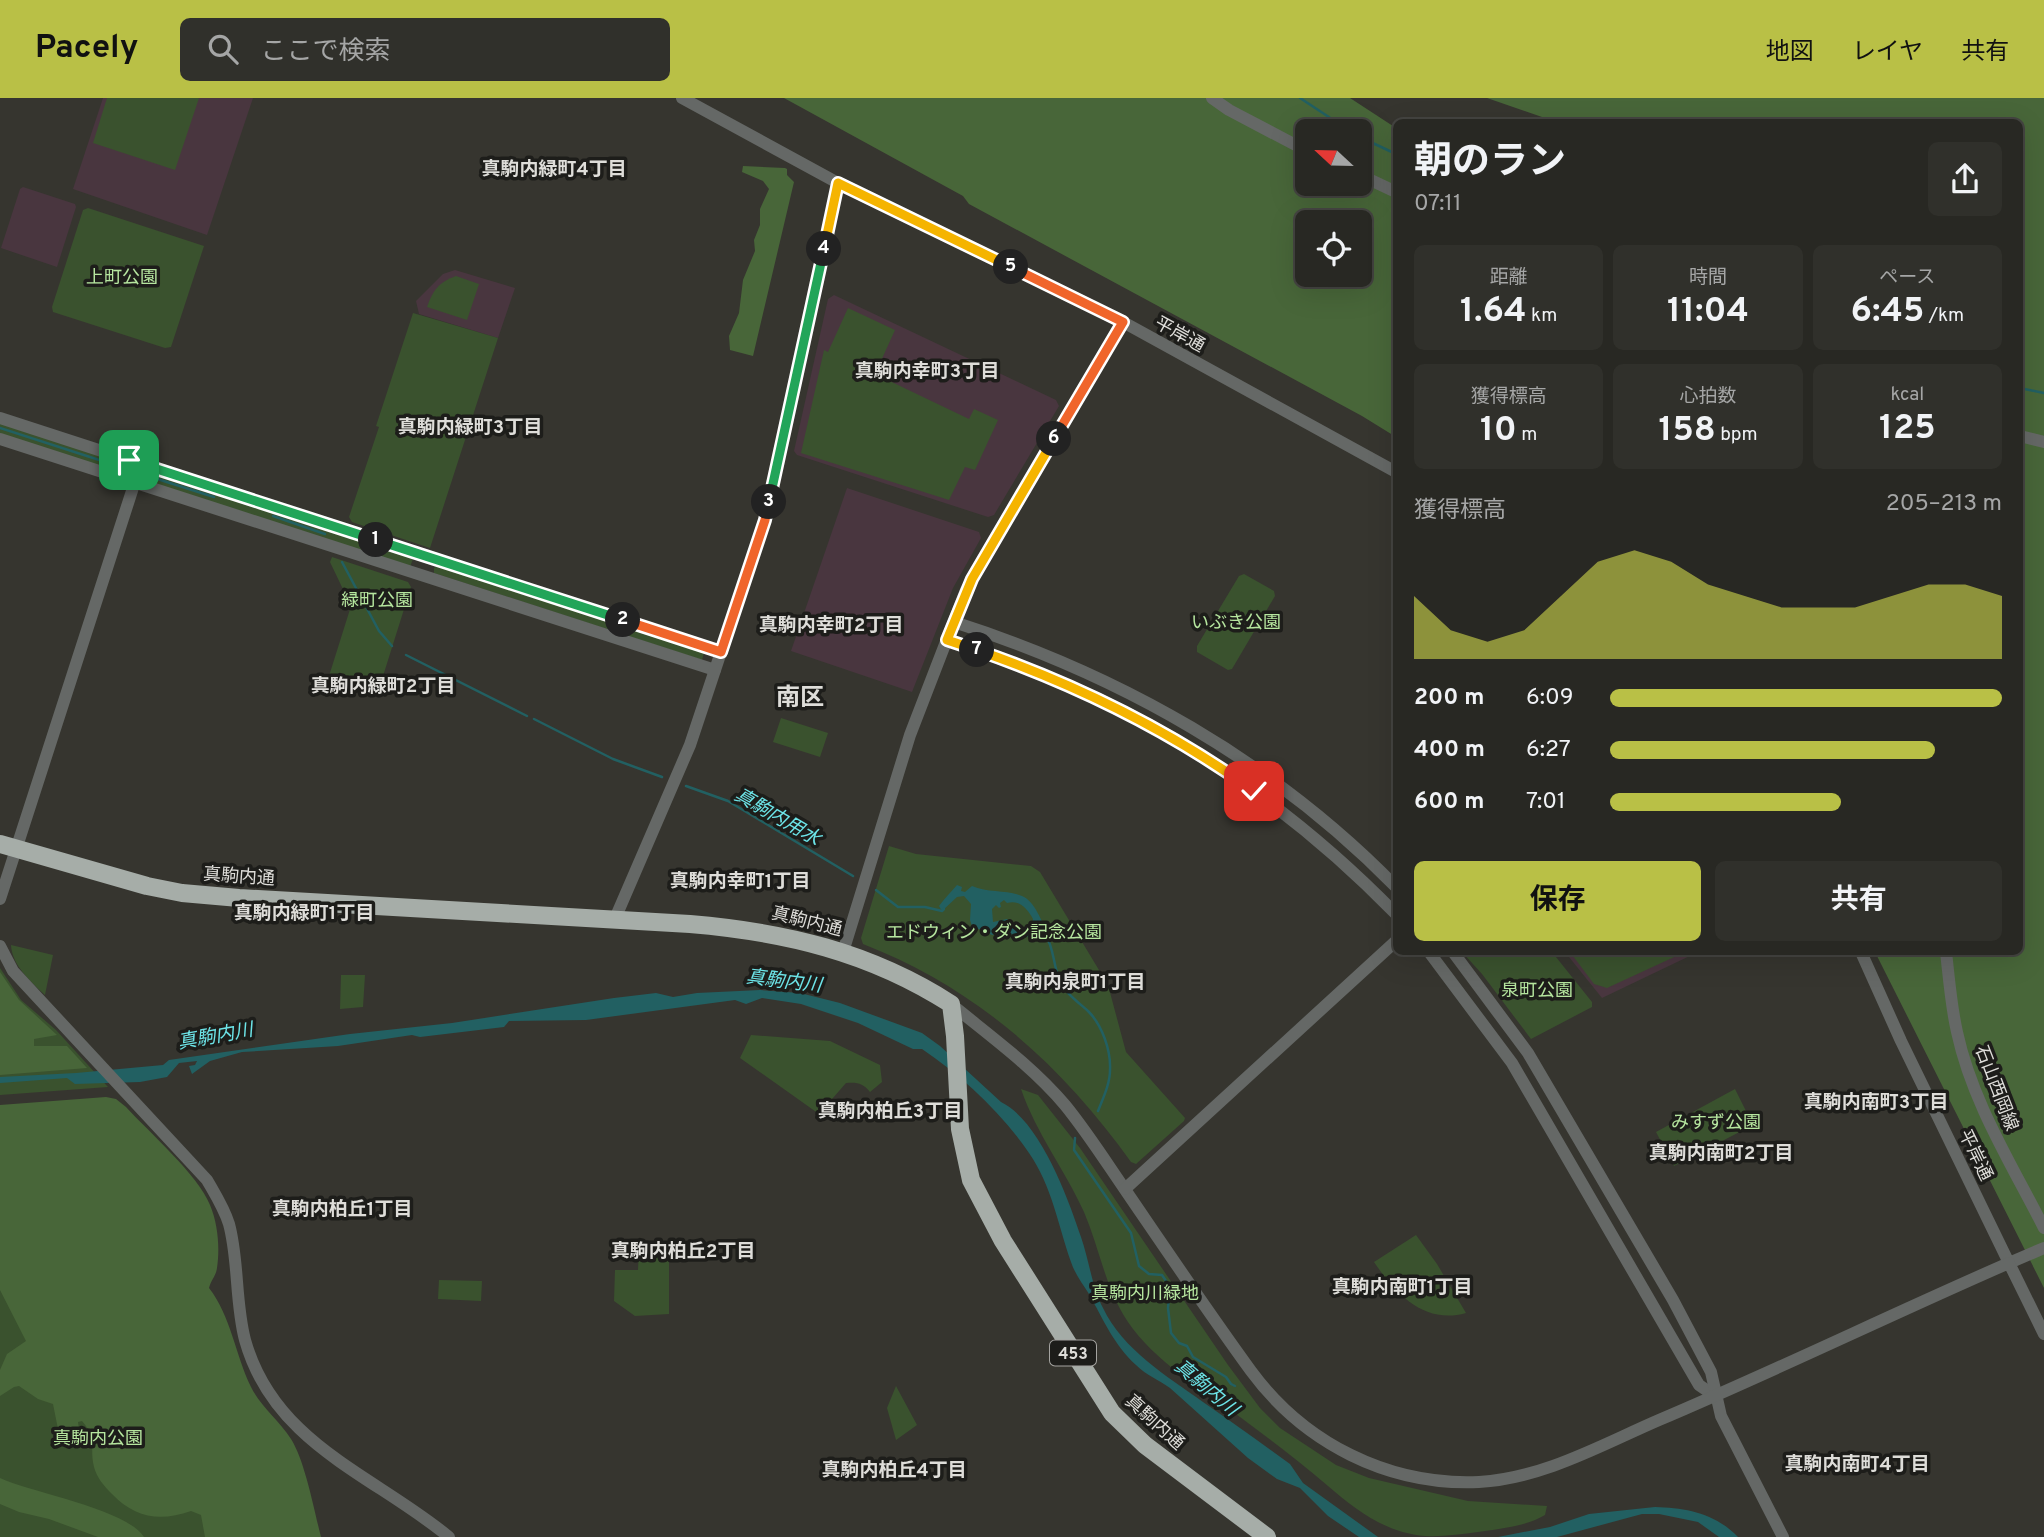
<!DOCTYPE html>
<html lang="ja">
<head>
<meta charset="utf-8">
<style>
	:root { --surface:#282823; --page:#30302b; --text:#f1f3f6; --muted:#a5a6a6; --line:#444441; --accent:#b9c046 }
	body { margin:0; font-family:Overpass,"Noto Sans JP",sans-serif; background:var(--page); color:var(--text); height:100vh; display:flex; flex-direction:column; font-size:26px; white-space:nowrap }
	* { box-sizing:border-box; margin:0 }
	p { font-size:23px; color:var(--muted) }
	.icon { flex:none; width:38px; height:38px; fill:none; stroke:currentColor; stroke-width:2; stroke-linecap:round; stroke-linejoin:round }
	.map { position:relative; flex:1; overflow:hidden }
	.panel { position:absolute; left:1393px; top:21px; width:630px; height:836px; display:flex; flex-direction:column; background:var(--surface); border-radius:10px; box-shadow:0 7px 28px #0002,0 0 0 2px var(--line) }
	.panel>* { flex:none }
	.needle { width:46px; rotate:292deg }
	.tools { position:absolute; left:1295px; top:21px; display:grid; gap:14px }
	.tools a { display:grid; place-items:center; width:77px; height:77px; border-radius:10px; background:var(--surface); box-shadow:0 7px 28px #0002,0 0 0 2px var(--line); font-size:35px }
	.pin { position:absolute; display:grid; place-items:center; width:60px; height:60px; color:#fff; margin:-30px; border-radius:14px; box-shadow:0 4px 10px #0006 }
	.km { position:absolute; width:35px; height:35px; margin:-18px; border-radius:50%; background:#222; color:#fff; font-size:19px; line-height:35px; text-align:center }
	.round { display:grid; place-items:center; flex:none; width:74px; height:74px; border-radius:10px; background:var(--page) }
	.summary { display:flex; align-items:center; justify-content:space-between; height:119px; padding:0 21px }
	h1 { font-size:38px; font-weight:700; line-height:52px }
	.metrics { display:grid; grid-template-columns:repeat(3,1fr); gap:10px; height:119px; padding:7px 21px }
	.metrics div { display:grid; align-content:center; border-radius:10px; background:var(--page); text-align:center }
	.metrics b { font-size:35px; font-weight:700 }
	.metrics small { font-size:19px; font-weight:400 }
	.metrics p { font-size:19px }
	.chart { height:196px; padding:14px 21px }
	.chart p { display:flex; justify-content:space-between }
	.chart svg { width:100%; height:126px; margin-top:7px; fill:var(--accent); opacity:.7 }
	.button { display:flex; gap:14px; margin-top:auto; padding:14px 21px }
	.button a { flex:1; height:80px; border-radius:10px; background:var(--accent); color:#111; font-size:28px; font-weight:700; line-height:80px; text-align:center }
	.button a+a { background:var(--page); color:var(--text) }
	ul { padding:0 21px; list-style:none; font-size:23px }
	li { display:grid; grid-template-columns:112px 84px 1fr; align-items:center; height:52px }
	li i { height:18px; border-radius:9px; background:var(--accent) }
	header { display:flex; align-items:center; gap:42px; box-sizing:border-box; height:98px; padding:0 35px; background:var(--accent); color:#111 }
	header strong { font-size:33px }
	nav { display:flex; gap:38px; margin-inline-start:auto; font-size:24px }
	.search { width:490px; height:63px; background:var(--page); display:flex; align-items:center; gap:18px; box-sizing:border-box; padding:0 24px; border-radius:10px; color:var(--muted); font-size:26px }
	.map>svg:first-child { display:block }
	.education { fill:#49363f }
	.green { fill:#3a522e }
	.forest { fill:#486639; fill-rule:evenodd }
	.water { fill:#226062; fill-rule:evenodd }
	.lines { fill:none; stroke-linecap:round; stroke-linejoin:round }
	.stream { stroke:#226062; stroke-width:2.5 }
	.minor { stroke:#656866; stroke-width:12 }
	.highway { stroke:#a6ada8; stroke-width:18 }
	.split-1-casing { stroke:#fff; stroke-width:14 }
	.split-2-casing { stroke:#fff; stroke-width:14 }
	.split-3-casing { stroke:#fff; stroke-width:14 }
	.split-4-casing { stroke:#fff; stroke-width:14 }
	.split-5-casing { stroke:#fff; stroke-width:14 }
	.split-6-casing { stroke:#fff; stroke-width:14 }
	.split-7-casing { stroke:#fff; stroke-width:14 }
	.split-8-casing { stroke:#fff; stroke-width:14 }
	.split-1 { stroke:#22a559; stroke-width:9 }
	.split-2 { stroke:#22a559; stroke-width:9 }
	.split-3 { stroke:#f0652b; stroke-width:9 }
	.split-4 { stroke:#22a559; stroke-width:9 }
	.split-5 { stroke:#f5b400; stroke-width:9 }
	.split-6 { stroke:#f0652b; stroke-width:9 }
	.split-7 { stroke:#f5b400; stroke-width:9 }
	.split-8 { stroke:#f5b400; stroke-width:9 }
	.labels { text-anchor:middle; stroke-width:7; stroke-linejoin:round; paint-order:stroke }
	.shield { fill:#1d1d1a; stroke:#a4a3a0; stroke-width:2 }
	.shield-label { font-size:16px; font-weight:bold; fill:#deddd9 }
	.park-label { font-size:18px; fill:#b6e69f; stroke:#1d1d1a }
	.street-label { font-size:18px; fill:#deddd9; stroke:#1d1d1a }
	.neighbourhood-label { font-size:19px; font-weight:bold; fill:#deddd9; stroke:#1d1d1a }
	.water-label { font-size:19px; font-style:italic; fill:#6de5e9; stroke:#1d1d1a }
	.district-label { font-size:24px; font-weight:bold; fill:#deddd9; stroke:#1d1d1a }
</style>
</head>
<body>
<header>
<strong>Pacely</strong>
<div class="search"><svg class="icon" aria-label="search" viewBox="0 0 24 24"><circle cx="10" cy="10" r="6"/><path d="M15 15l6 6"/></svg>ここで検索</div>
<nav><a>地図</a><a>レイヤ</a><a>共有</a></nav>
</header>
<div class="map">
<svg width="2044" height="1439" viewBox="0 0 2044 1439">
	<rect width="100%" height="100%" fill="#36352f"/>
	<g class="education">
		<path d="M103 0H253L207 137 73 91Z"/>
		<path d="M23 89 75 106 76 109 57 169 1 150 20 91Z"/>
		<path d="M455 172 515 190 498 240 419 216 416 203 443 176Z"/>
		<path d="M834 197 1056 302 1059 308 994 417 988 419 797 357 794 353 828 201Z"/>
		<path d="M847 390 979 434 981 440 953 490 912 594 791 553Z"/>
		<path d="M1565 854H1698L1602 900Z"/>
	</g>
	<g class="green">
		<path d="M107 0H199L175 72 93 45Z"/>
		<path d="M88 110 204 148 171 249 165 250 53 214 52 209 83 112Z"/>
		<path d="M456 178 479 186 467 222 427 209C433 192 439 184 456 178Z"/>
		<path d="M848 210 895 232 875 276 969 321 974 311 998 322 975 372 965 369 949 402 801 355 824 252 828 254Z"/>
		<path d="M413 215 498 240 430 450 352 424 349 419 379 329 376 328Z"/>
		<path d="M0 325 126 366 123 373 112 372 0 336Z"/>
		<path d="M158 375 414 458 410 469 154 385Z"/>
		<path d="M332 459 408 484 411 489 378 594 329 578 351 508 330 464Z"/>
		<path d="M438 468 704 555 702 562 434 475V470Z"/>
		<path d="M1244 476 1274 493 1275 498 1232 571 1228 572 1197 554V548L1239 478Z"/>
		<path d="M781 620 828 635 820 659 773 644Z"/>
		<path d="M889 748 916 756 1031 768 1040 774 1108 887 1126 954 1185 1020 1184 1023 1136 1066 1131 1064C1061 966 976 890 863 846L861 840Z"/>
		<path d="M11 847 53 857 45 897C30 883 12 867 11 847Z"/>
		<path d="M1462 854H1552L1592 904V909L1531 941 1482 876Z"/>
		<path d="M1570 854H1685L1607 890 1594 886Z"/>
		<path d="M0 870 21 902 56 932 108 989 0 997Z"/>
		<path d="M341 877H365L363 909 340 911Z"/>
		<path d="M751 937 830 943 880 967 882 984 870 994C863 985 857 984 846 985L819 1016 740 960Z"/>
		<path d="M1021 991 1038 997 1080 1050 1228 1267 1260 1310 1280 1330 1336 1367 1369 1380 1468 1403 1547 1408 1545 1417C1527 1428 1499 1431 1478 1434 1461 1436 1443 1439 1425 1438 1386 1435 1356 1412 1328 1388 1302 1366 1275 1345 1248 1325 1210 1296 1163 1270 1133 1231 1106 1196 1101 1154 1084 1114 1065 1072 1036 1035 1021 991Z"/>
		<path d="M1735 991 1753 1027 1674 1068 1656 1034Z"/>
		<path d="M1416 1137 1437 1166 1466 1215C1424 1227 1395 1195 1374 1164Z"/>
		<path d="M0 1140 318 1439H0Z"/>
		<path d="M669 1149V1216L635 1218 614 1203 615 1172H638L639 1150Z"/>
		<path d="M439 1182 482 1183 481 1203 438 1201Z"/>
		<path d="M896 1288 917 1327 896 1342 887 1310Z"/>
	</g>
	<g class="forest">
		<path d="M784 0H1350L1396 30V339L1362 318 969 106 963 98ZM1307 33H1360V86H1307ZM1307 124H1360V177H1307Z"/>
		<path d="M1487 0H2044V1190L1875 854H2020V24H1578L1568 21 1542 19Z"/>
		<path d="M743 68 785 70 787 71V77L794 84 753 258 730 252 729 238 739 215 743 182 755 153 754 142 760 127V111L769 91 763 83 742 74Z"/>
		<path d="M0 874 19 902 57 937 34 941V948H67L87 970 0 977Z"/>
		<path d="M106 999 116 1001 126 1009C148 1033 199 1078 210 1107 218 1126 220 1150 217 1170 216 1178 211 1182 209 1190 231 1218 235 1256 251 1289 261 1309 279 1322 291 1341 305 1363 314 1412 321 1439H205L201 1417 191 1413C160 1424 135 1420 112 1396 104 1388 97 1380 94 1369 89 1349 98 1341 82 1323L78 1324 79 1331 73 1341 66 1342 59 1336 53 1306 38 1301 19 1288 14 1289 0 1298V1272L7 1256 26 1243 0 1192V1007Z"/>
		<path d="M0 1380C33 1395 126 1411 144 1439H98L49 1421 19 1414 0 1406Z"/>
	</g>
	<g class="water">
		<path d="M957 787 962 789 961 793 965 794 972 788C988 795 1009 792 1022 798 1036 804 1041 824 1048 835L1034 839 1018 838 1005 835 992 837 972 828 970 822 971 806 964 798 957 799 942 813 939 808C944 801 951 794 957 787ZM1004 802 1007 805C1020 801 1028 812 1033 821L1031 829 1017 830 1007 821 993 824 992 811 996 807 999 810 1001 809 1000 805Z"/>
		<path d="M760 892 800 895 840 905 922 935 940 948 1001 1004C1040 1023 1068 1100 1081 1139 1089 1162 1092 1189 1103 1210 1123 1252 1167 1278 1203 1304 1232 1324 1261 1345 1290 1366L1303 1385 1378 1439H1359L1328 1418 1300 1390 1277 1381 1248 1360 1170 1290C1158 1281 1147 1278 1136 1267 1114 1247 1103 1221 1089 1196 1082 1185 1075 1176 1071 1164 1058 1127 1052 1088 1029 1055 1001 1014 962 978 922 951H913L858 925 801 906 762 900 746 906 735 902 586 922 509 923 504 929 420 939 412 937 338 948 242 954 210 963 192 976 189 968 195 967 197 963 179 965 167 979 140 984 75 986 67 980 0 985V979L76 975 163 967 169 962 350 936 452 925 614 900 656 895 673 899 697 895Z"/>
		<path d="M1655 1409C1686 1410 1715 1415 1738 1439H1719L1698 1424 1659 1416H1642L1557 1439H1498L1550 1429 1589 1416Z"/>
	</g>
	<g class="lines">
		<g class="stream">
			<path d="M1300 0 1350 33"/>
			<path d="M1360 39 1396 56"/>
			<path d="M2020 290 2044 295"/>
			<path d="M0 330 124 370"/>
			<path d="M148 378 214 399"/>
			<path d="M273 418 325 436"/>
			<path d="M342 464 379 533 392 548"/>
			<path d="M406 557 527 618"/>
			<path d="M534 621 613 661 662 679"/>
			<path d="M686 688 728 703 853 778"/>
			<path d="M876 792 898 809H925L942 813 944 811"/>
			<path d="M1045 836C1054 849 1053 866 1059 881 1064 894 1078 904 1088 913 1102 927 1111 952 1110 972 1110 986 1103 1000 1098 1013"/>
			<path d="M1075 1040 1074 1052 1131 1135 1139 1168 1149 1176 1162 1177 1170 1189 1168 1210 1171 1235 1179 1245 1187 1248 1193 1259 1226 1279 1231 1286 1235 1288"/>
		</g>
		<g class="minor">
			<path d="M682 0 838 85 1123 224 1396 374"/>
			<path d="M1212 0 1229 12 1307 53"/>
			<path d="M1360 77 1396 94"/>
			<path d="M0 320 721 554"/>
			<path d="M2020 338 2044 344"/>
			<path d="M0 341 715 572"/>
			<path d="M954 524C1120 577 1274 664 1396 789"/>
			<path d="M947 542C1009 563 1071 586 1129 616 1229 668 1318 736 1396 816"/>
			<path d="M0 801 141 365"/>
			<path d="M614 823 690 647 765 422 838 85"/>
			<path d="M0 848 13 873 207 1082C215 1096 224 1110 229 1126 239 1163 235 1204 245 1242 274 1346 374 1377 449 1439"/>
			<path d="M843 854 910 637 966 492 1123 224"/>
			<path d="M1429 854 1512 965 1699 1287 1715 1298"/>
			<path d="M1453 854 1528 955 1673 1202 1711 1274 1721 1318 1783 1439"/>
			<path d="M1861 854 1901 943 2009 1165 2044 1150"/>
			<path d="M1946 854C1949 880 1951 908 1957 934 1972 1004 2012 1067 2044 1130"/>
			<path d="M951 906C990 938 1032 968 1065 1007 1087 1034 1106 1064 1126 1093 1167 1153 1208 1214 1251 1273 1304 1345 1388 1388 1479 1384 1544 1380 1601 1347 1659 1322 1777 1272 1892 1216 2009 1165L2044 1236"/>
			<path d="M1125 1091 1396 843"/>
		</g>
		<path class="highway" d="M0 746 147 788 182 795 239 800 690 826C785 834 870 854 951 906L955 938 960 1031 971 1082 1003 1143 1112 1315 1145 1347 1267 1439"/>
	</g>
	<g class="lines">
		<defs>
			<path id="split-1" d="M129 362 376 442"/>
			<path id="split-2" d="M376 442 623 522"/>
			<path id="split-3" d="M623 522 721 554 765 422 769 404"/>
			<path id="split-4" d="M769 404 824 151"/>
			<path id="split-5" d="M824 151 838 85 1011 169"/>
			<path id="split-6" d="M1011 169 1123 224 1054 341"/>
			<path id="split-7" d="M977 552 947 542 972 481 1054 341"/>
			<path id="split-8" d="M977 552C1075 586 1169 632 1254 693"/>
		</defs>
		<use href="#split-1" class="split-1-casing"/>
		<use href="#split-2" class="split-2-casing"/>
		<use href="#split-3" class="split-3-casing"/>
		<use href="#split-4" class="split-4-casing"/>
		<use href="#split-5" class="split-5-casing"/>
		<use href="#split-6" class="split-6-casing"/>
		<use href="#split-7" class="split-7-casing"/>
		<use href="#split-8" class="split-8-casing"/>
		<use href="#split-1" class="split-1"/>
		<use href="#split-2" class="split-2"/>
		<use href="#split-3" class="split-3"/>
		<use href="#split-4" class="split-4"/>
		<use href="#split-5" class="split-5"/>
		<use href="#split-6" class="split-6"/>
		<use href="#split-7" class="split-7"/>
		<use href="#split-8" class="split-8"/>
	</g>
	<g class="labels">
		<rect class="shield" x="1050" y="1242.5" width="46" height="25" rx="5"/>
		<g class="shield-label">
			<text x="1073" y="1261">453</text>
		</g>
		<g class="park-label">
			<text x="122" y="185">上町公園</text>
			<text x="377" y="508">緑町公園</text>
			<text x="1236" y="530">いぶき公園</text>
			<text x="994" y="840">エドウィン・ダン記念公園</text>
			<text x="1537" y="898">泉町公園</text>
			<text x="1716" y="1030">みすず公園</text>
			<text x="1145" y="1201">真駒内川緑地</text>
			<text x="98" y="1346">真駒内公園</text>
		</g>
		<g class="street-label">
			<text transform="translate(1180 236) rotate(29)" y="6">平岸通</text>
			<text transform="translate(239 778) rotate(4)" y="6">真駒内通</text>
			<text transform="translate(807 823) rotate(14)" y="6">真駒内通</text>
			<text transform="translate(1997 990) rotate(69)" y="6">石山西岡線</text>
			<text transform="translate(1976 1057) rotate(64)" y="6">平岸通</text>
			<text transform="translate(1155 1324) rotate(42)" y="6">真駒内通</text>
		</g>
		<g class="neighbourhood-label">
			<text x="554" y="77">真駒内緑町4丁目</text>
			<text x="927" y="279">真駒内幸町3丁目</text>
			<text x="470" y="335">真駒内緑町3丁目</text>
			<text x="831" y="533">真駒内幸町2丁目</text>
			<text x="383" y="594">真駒内緑町2丁目</text>
			<text x="740" y="789">真駒内幸町1丁目</text>
			<text x="304" y="821">真駒内緑町1丁目</text>
			<text x="1075" y="890">真駒内泉町1丁目</text>
			<text x="1876" y="1010">真駒内南町3丁目</text>
			<text x="890" y="1019">真駒内柏丘3丁目</text>
			<text x="1721" y="1061">真駒内南町2丁目</text>
			<text x="342" y="1117">真駒内柏丘1丁目</text>
			<text x="683" y="1159">真駒内柏丘2丁目</text>
			<text x="1402" y="1195">真駒内南町1丁目</text>
			<text x="1857" y="1372">真駒内南町4丁目</text>
			<text x="894" y="1378">真駒内柏丘4丁目</text>
		</g>
		<g class="water-label">
			<text transform="translate(778 718) rotate(30)" y="7">真駒内用水</text>
			<text transform="translate(784 882) rotate(7)" y="7">真駒内川</text>
			<text transform="translate(215 937) rotate(-10)" y="7">真駒内川</text>
			<text transform="translate(1207 1289) rotate(40)" y="7">真駒内川</text>
		</g>
		<g class="district-label">
			<text x="800" y="607">南区</text>
		</g>
	</g>
</svg>
<div class="tools">
<a><svg class="needle" viewBox="-14 -14 28 28"><path d="M0-13l5 13h-10z" fill="#e53935"/><path d="M0 13l5-13h-10z" fill="#a5a6a6"/></svg></a>
<a><svg class="icon" aria-label="locate" viewBox="0 0 24 24"><circle cx="12" cy="12" r="6"/><path d="M12 2v4M12 18v4M2 12h4M18 12h4"/></svg></a>
</div>
<div class="pin" style="left:129px;top:362px;background:#1e9e55"><svg class="icon" aria-label="arrive" viewBox="0 0 24 24"><path d="M6 21V4h12l-3 4 3 4H6"/></svg></div>
<div class="pin" style="left:1254px;top:693px;background:#d93025"><svg class="icon" aria-label="check" viewBox="0 0 24 24"><path d="M5 12l5 5 9-10"/></svg></div>
<b class="km" style="left:376px;top:442px">1</b>
<b class="km" style="left:623px;top:522px">2</b>
<b class="km" style="left:769px;top:404px">3</b>
<b class="km" style="left:824px;top:151px">4</b>
<b class="km" style="left:1011px;top:169px">5</b>
<b class="km" style="left:1054px;top:341px">6</b>
<b class="km" style="left:977px;top:552px">7</b>
<section class="panel">
<div class="summary"><div><h1>朝のラン</h1><p>07:11</p></div><a class="round"><svg class="icon" aria-label="share" viewBox="0 0 24 24"><path d="M12 15V3M7 8l5-5 5 5M5 13v7h14v-7"/></svg></a></div>
<div class="metrics">
<div><p>距離</p><b>1.64<small> km</small></b></div>
<div><p>時間</p><b>11:04</b></div>
<div><p>ペース</p><b>6:45<small> /km</small></b></div>
</div>
<div class="metrics">
<div><p>獲得標高</p><b>10<small> m</small></b></div>
<div><p>心拍数</p><b>158<small> bpm</small></b></div>
<div><p>kcal</p><b>125</b></div>
</div>
<div class="chart"><p><span>獲得標高</span>205–213 m</p>
<svg viewBox="0 0 160 44" preserveAspectRatio="none"><path d="M0 44V22L10 34L20 38L30 34L40 22L50 10L60 6L70 10L80 18L90 22L100 26L110 26L120 26L130 22L140 18L150 18L160 22V44z"/></svg>
</div>
<ul>
<li><b>200 m</b>6:09<i style="width:100%"></i></li>
<li><b>400 m</b>6:27<i style="width:83%"></i></li>
<li><b>600 m</b>7:01<i style="width:59%"></i></li>
</ul>
<div class="button"><a>保存</a><a>共有</a></div>
</section>
</div>
</body>
</html>
